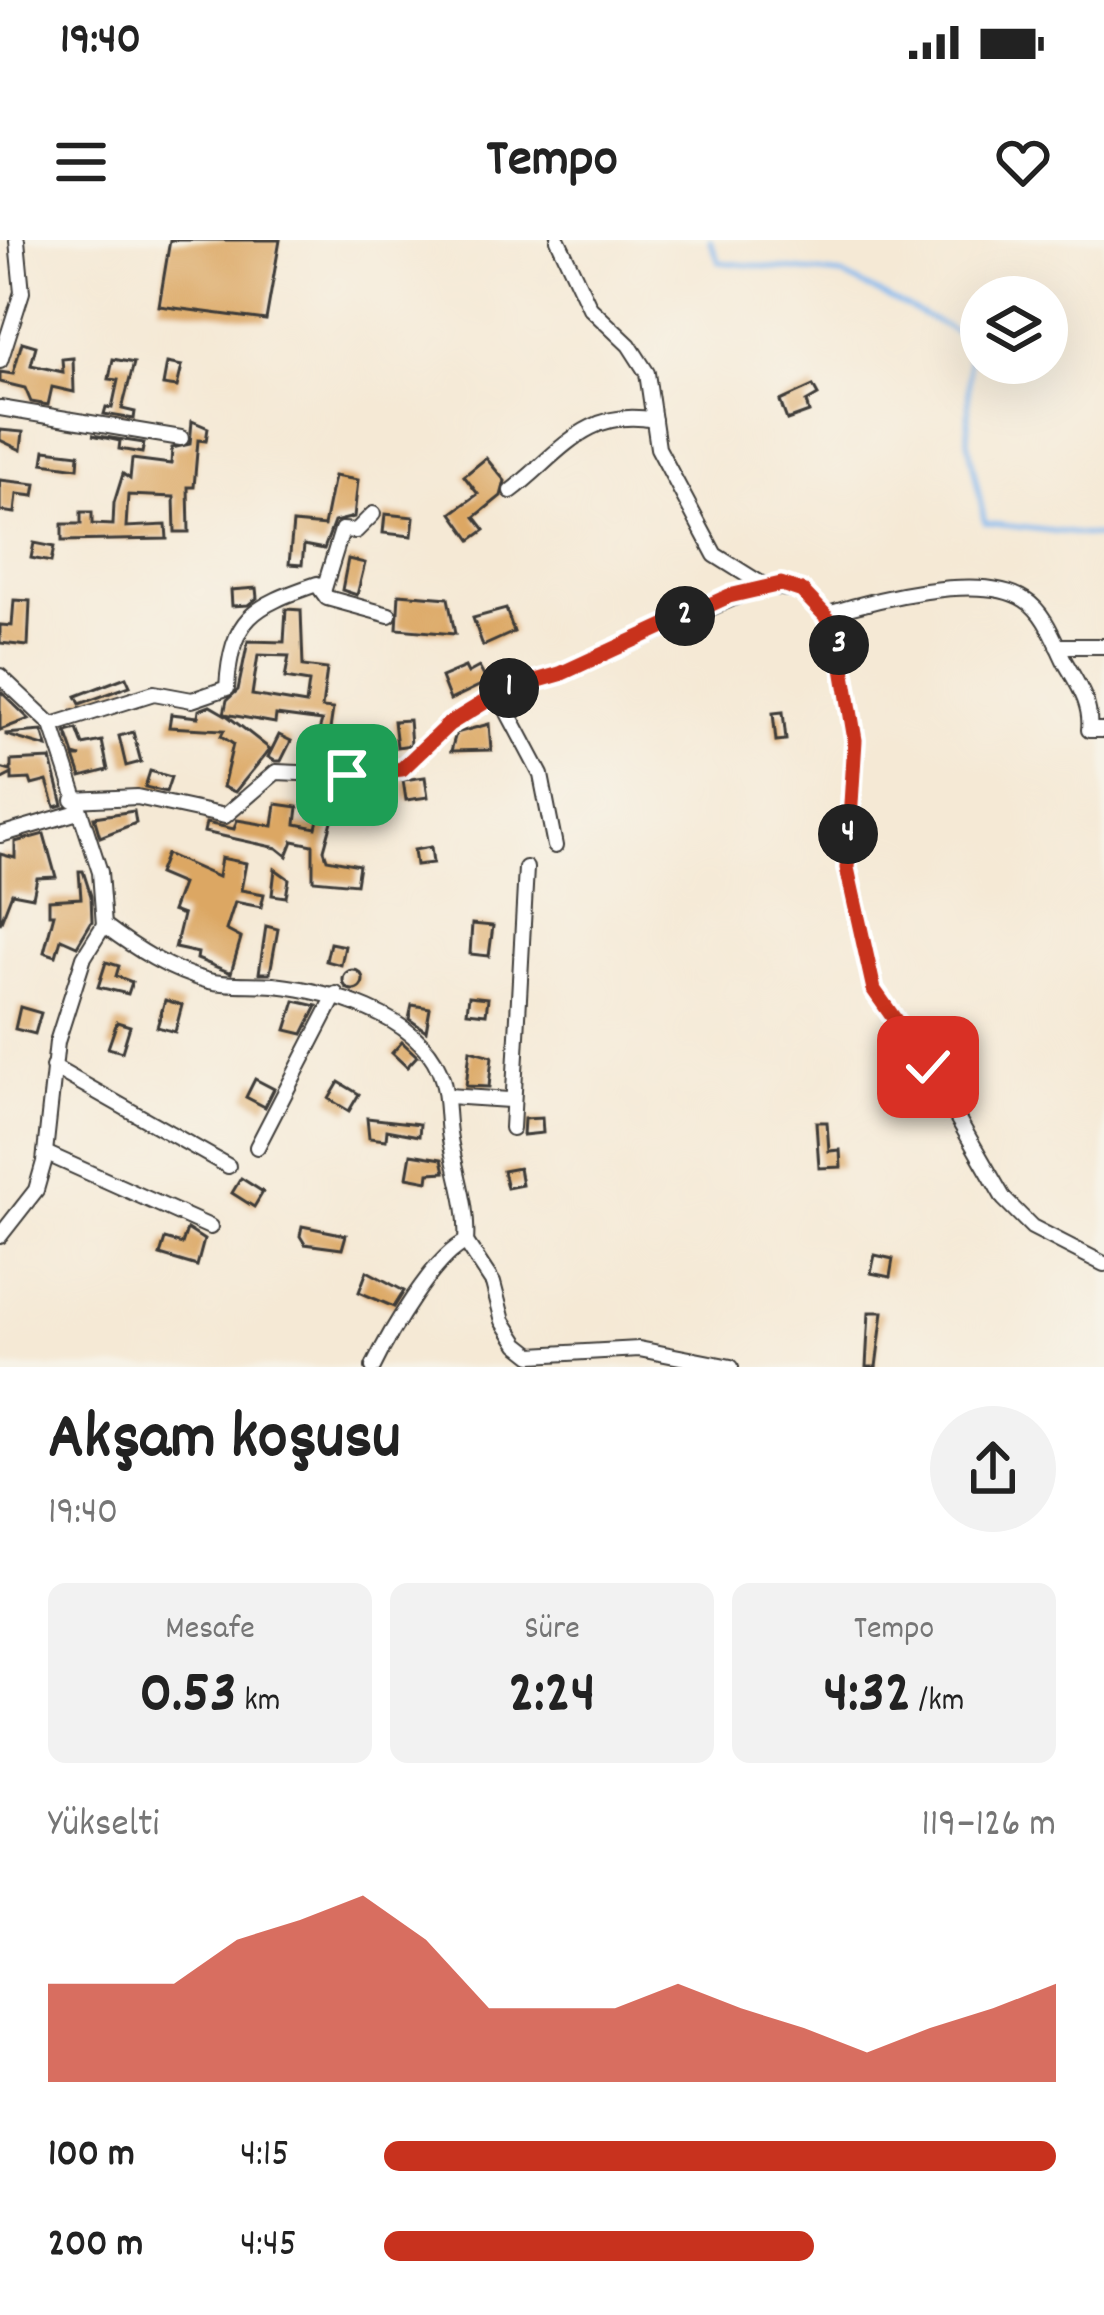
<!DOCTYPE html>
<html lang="tr">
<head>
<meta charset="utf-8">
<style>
	:root { --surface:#fff; --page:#f2f2f2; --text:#222; --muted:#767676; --accent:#c8321e }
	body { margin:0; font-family:Dekko,sans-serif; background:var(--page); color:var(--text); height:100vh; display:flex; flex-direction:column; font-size:45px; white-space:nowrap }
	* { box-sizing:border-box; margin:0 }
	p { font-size:39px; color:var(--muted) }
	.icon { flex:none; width:66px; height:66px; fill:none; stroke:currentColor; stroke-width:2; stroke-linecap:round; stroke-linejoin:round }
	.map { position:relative; height:1127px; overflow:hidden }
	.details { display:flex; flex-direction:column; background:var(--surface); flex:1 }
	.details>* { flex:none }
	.tools { position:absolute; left:960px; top:36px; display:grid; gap:24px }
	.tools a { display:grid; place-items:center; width:108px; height:108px; border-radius:50%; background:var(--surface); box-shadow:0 12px 48px #0002; font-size:60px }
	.pin { position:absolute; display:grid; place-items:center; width:102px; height:102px; color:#fff; margin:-51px; border-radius:24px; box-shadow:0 6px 18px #0006 }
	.km { position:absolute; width:60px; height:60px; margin:-30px; border-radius:50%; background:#222; color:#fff; font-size:33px; line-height:60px; text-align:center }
	.round { display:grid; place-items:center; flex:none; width:126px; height:126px; border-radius:63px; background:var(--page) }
	.headline { display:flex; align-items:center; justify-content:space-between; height:204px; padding:0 48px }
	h1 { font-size:66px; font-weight:700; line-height:90px }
	.figures { display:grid; grid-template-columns:repeat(3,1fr); gap:18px; height:204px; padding:12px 48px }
	.figures div { display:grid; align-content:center; border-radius:18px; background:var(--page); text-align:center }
	.figures b { font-size:60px; font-weight:700 }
	.figures small { font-size:33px; font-weight:400 }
	.figures p { font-size:33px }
	.chart { height:336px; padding:24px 48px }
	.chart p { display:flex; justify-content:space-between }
	.chart svg { width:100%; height:216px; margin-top:12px; fill:var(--accent); opacity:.7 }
	ul { padding:0 48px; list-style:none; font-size:39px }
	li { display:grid; grid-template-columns:192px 144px 1fr; align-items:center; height:90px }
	li i { height:30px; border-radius:15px; background:var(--accent) }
	.status { display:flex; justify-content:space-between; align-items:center; height:84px; padding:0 60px; background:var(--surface); direction:ltr }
	.status svg { height:33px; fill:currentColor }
	header { display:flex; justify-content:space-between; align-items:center; height:156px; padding:0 48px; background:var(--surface); font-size:54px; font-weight:700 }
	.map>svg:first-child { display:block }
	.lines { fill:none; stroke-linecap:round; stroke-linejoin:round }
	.stream { stroke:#7fb7ef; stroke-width:4.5 }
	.building { fill:#dca763; fill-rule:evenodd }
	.minor-casing { stroke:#3d3b38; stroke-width:18 }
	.minor { stroke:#fff; stroke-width:14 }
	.route-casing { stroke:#fff; stroke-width:24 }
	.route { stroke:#c8321e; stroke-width:15 }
</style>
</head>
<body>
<div class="status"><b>19:40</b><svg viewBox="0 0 49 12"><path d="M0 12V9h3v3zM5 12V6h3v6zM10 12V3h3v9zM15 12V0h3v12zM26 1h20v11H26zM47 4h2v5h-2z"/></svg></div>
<header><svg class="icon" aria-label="menu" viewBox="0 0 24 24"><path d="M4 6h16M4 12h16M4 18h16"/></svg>Tempo<svg class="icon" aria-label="heart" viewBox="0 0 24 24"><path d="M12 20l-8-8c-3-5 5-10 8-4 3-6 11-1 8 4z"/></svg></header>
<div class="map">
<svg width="1104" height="1127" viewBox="0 0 1104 1127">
	<rect width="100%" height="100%" fill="#f7f3e8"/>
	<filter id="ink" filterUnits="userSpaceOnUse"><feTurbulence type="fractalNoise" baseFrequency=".00833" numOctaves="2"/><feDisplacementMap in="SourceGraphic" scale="24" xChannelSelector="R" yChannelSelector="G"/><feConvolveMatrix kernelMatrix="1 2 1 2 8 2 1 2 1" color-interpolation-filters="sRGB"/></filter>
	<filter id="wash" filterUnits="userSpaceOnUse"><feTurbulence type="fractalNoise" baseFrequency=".004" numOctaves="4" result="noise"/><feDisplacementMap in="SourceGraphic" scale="48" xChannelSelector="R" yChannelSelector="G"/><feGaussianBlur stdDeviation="2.7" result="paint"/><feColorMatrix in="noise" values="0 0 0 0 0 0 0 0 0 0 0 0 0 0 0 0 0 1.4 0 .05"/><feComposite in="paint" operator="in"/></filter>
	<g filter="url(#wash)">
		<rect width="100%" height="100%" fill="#f5e9d5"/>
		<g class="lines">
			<path class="stream" d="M710 0 719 22 842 35 969 98 968 201 985 283 1104 297"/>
		</g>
		<g id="blocks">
			<g class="building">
				<path d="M170 0H280L266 80 159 66Z"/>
				<path d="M22 102 36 106 31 125 63 132 62 119 73 118 74 152 52 147 48 165 31 162 25 148 0 142V132L13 134Z"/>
				<path d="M113 119 134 123 122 169 135 172 134 179 104 174 106 167 112 168 118 140 109 139Z"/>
				<path d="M167 123 182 126 177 147 163 145Z"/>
				<path d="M813 146 818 155 806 162 809 172 787 180 780 161Z"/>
				<path d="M192 181 208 188 206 201 198 200 194 247H188L189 292H175L174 257 128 255 126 287 166 285 167 299 62 301V284H81V272H92V284L113 285 114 263 123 234 130 239 132 219 171 224 172 208 190 204Z"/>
				<path d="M0 190 23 192 21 210 0 200Z"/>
				<path d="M92 195 144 203 142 213 119 209 120 201Z"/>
				<path d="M45 210 79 214 78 228 43 223Z"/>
				<path d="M486 218 505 241 501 256 475 277 485 290 471 300 452 273 478 254 464 236Z"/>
				<path d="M334 236 358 240 354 277 334 282 324 309 304 305 302 325 289 324 293 283 324 286Z"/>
				<path d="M0 240 36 244 34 256 17 254 15 273 0 271Z"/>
				<path d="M385 274 414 277 412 296 383 293Z"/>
				<path d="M34 303 54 307 51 322 31 318Z"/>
				<path d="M348 319 365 323 357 355 342 350Z"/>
				<path d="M256 348 257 358 248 365 232 366 231 350Z"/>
				<path d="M399 354 448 358 455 394 397 389Z"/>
				<path d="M14 360 30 361 28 406 0 403V385L12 386Z"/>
				<path d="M286 369 301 370 303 426 327 429 322 468 333 469 325 523 310 522 322 481 276 475 275 483 225 474 270 509 235 552 223 547 233 504 221 496 224 490 169 487 171 474 198 477 199 470 210 466 224 474 227 460 238 450 248 401 284 402ZM258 415 289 416 285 438 309 442 306 464 252 455Z"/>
				<path d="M506 369 514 392 483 406 473 378Z"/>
				<path d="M465 427 468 433 479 427 487 442 450 460 441 437Z"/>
				<path d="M126 437 130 446 80 464 76 456Z"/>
				<path d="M0 451 29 479 0 490Z"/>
				<path d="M783 472 786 500 776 501 773 473Z"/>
				<path d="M409 480 411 505 397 507 394 481Z"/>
				<path d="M489 484 491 510 451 511 456 493Z"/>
				<path d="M77 489 83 505 102 501 108 530 81 537 74 517H81L74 515 66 492Z"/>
				<path d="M42 491 47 507 6 495V494Z"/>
				<path d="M133 492 141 522 126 526 119 496Z"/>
				<path d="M279 495 291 501 281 521H275L268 517Z"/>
				<path d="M51 519 63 565 55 567 47 541 32 545 30 539 12 540V534L0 540V528L11 531V521Z"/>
				<path d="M150 531 171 537 166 552 145 547Z"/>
				<path d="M425 537 428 557 406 560 403 540Z"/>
				<path d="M379 543 380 557H372V581H358L357 555 313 554V545Z"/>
				<path d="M276 564 298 567 296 584 316 588 320 571 334 574 324 610 327 619 359 625 356 644 313 640V605L293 601 287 616 277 608 204 592 206 583 234 589 237 580 273 586Z"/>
				<path d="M134 571 136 583 100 597 94 577Z"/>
				<path d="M44 594 56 637 37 638 33 657 12 653 0 684V614L15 618V602Z"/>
				<path d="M431 607 433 623 416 625 414 610Z"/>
				<path d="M166 614 218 637 221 618 246 623 241 650 264 654 261 667 235 662 226 690 241 698 231 733 197 719 198 713 175 708 183 675 172 671 182 644 158 634Z"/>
				<path d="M275 629 289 639 286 657 272 655Z"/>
				<path d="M79 631H83L91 656 92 681 77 706 61 699 56 716 44 712 54 674H49V660L81 658Z"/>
				<path d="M472 684 493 686 489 716 470 714Z"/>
				<path d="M266 686 278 689 270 733H259Z"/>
				<path d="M330 703 345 706 341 725 326 721Z"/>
				<path d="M106 722 119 726 116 736 132 742 128 754 98 747Z"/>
				<circle cx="353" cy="740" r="10"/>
				<path d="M469 756 488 758 486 774 467 772Z"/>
				<path d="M165 760 182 765 175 792 157 787Z"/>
				<path d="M295 761 317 766 303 794 286 790Z"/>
				<path d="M412 765 430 768 426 791 409 779Z"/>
				<path d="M20 767 41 773 35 794 15 789Z"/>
				<path d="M117 782 130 786 122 812 108 808Z"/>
				<path d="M402 802 417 816 407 827 392 813Z"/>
				<path d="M470 810 492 816 489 847 466 846Z"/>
				<path d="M255 839 274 849 265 867 246 857Z"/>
				<path d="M339 842 359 854 349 871 329 859Z"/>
				<path d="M367 878 420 884 419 896 387 890 386 900 369 898Z"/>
				<path d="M542 878 543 893 523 895 524 879Z"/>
				<path d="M816 882H827L829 911 840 910 841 927 819 928Z"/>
				<path d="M411 914 442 919 445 932 429 933 428 941 407 937Z"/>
				<path d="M519 928 522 945 507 948 503 931Z"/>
				<path d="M241 938 263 952 254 967 232 953Z"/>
				<path d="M302 986 346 995 342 1009 305 1004 300 996Z"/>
				<path d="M187 989 204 1000 197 1026 160 1015 165 999 182 1004Z"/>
				<path d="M875 1015 893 1019 890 1037 871 1033Z"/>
				<path d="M367 1031 404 1051 394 1067 359 1052Z"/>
				<path d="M869 1072H883L876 1127H866Z"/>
			</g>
		</g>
	</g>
	<g filter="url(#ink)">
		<use href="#blocks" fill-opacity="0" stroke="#3d3b38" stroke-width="3"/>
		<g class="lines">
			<defs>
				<g id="minor">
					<path d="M558 0 590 68 629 105 647 133 658 208 715 315 763 345 802 351 825 375 839 404 855 499 847 629 874 750 928 827 1004 959 1032 987 1104 1024"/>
					<path d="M0 121 22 52 17 0"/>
					<path d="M0 168 181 198"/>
					<path d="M511 251C560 213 587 167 654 180"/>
					<path d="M323 352 342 290 356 291 373 274"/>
					<path d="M825 375C872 360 981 331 1025 360 1045 372 1055 402 1065 422 1078 445 1092 464 1089 490H1104"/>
					<path d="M1057 406H1104"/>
					<path d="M0 436 52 485 100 632 104 685C136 709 170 731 209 741 229 746 253 743 274 745 328 751 415 774 439 830 448 851 446 871 449 893 454 929 469 965 466 1002"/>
					<path d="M498 454 541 535 555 606"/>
					<path d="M52 485 154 453 192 460 227 448C231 377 253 366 317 344L327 358 389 375"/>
					<path d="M73 560 137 557 225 576 276 532 347 535 402 529 449 484 504 450 560 434 763 345"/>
					<path d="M0 595 78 572"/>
					<path d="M53 827 228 926"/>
					<path d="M448 856 509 860"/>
					<path d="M512 888 526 628"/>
					<path d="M257 907 336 754"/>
					<path d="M45 913 210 987"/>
					<path d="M0 996 36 950 44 922 57 802 84 717 104 685"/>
					<path d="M466 1002 493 1043 503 1081 518 1104 532 1115 639 1109 731 1127"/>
					<path d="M373 1127C389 1094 434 1016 466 1002"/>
				</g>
			</defs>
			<use href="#minor" class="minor-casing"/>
			<use href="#minor" class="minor"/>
		</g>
	</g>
	<g class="lines" filter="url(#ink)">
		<defs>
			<path id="route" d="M347 535 402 529 449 484 504 450 560 434 729 356 781 344 802 351 825 375 839 404 855 500 847 628 874 750 928 827"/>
		</defs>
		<use href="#route" class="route-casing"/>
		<use href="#route" class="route"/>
	</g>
</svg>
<div class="tools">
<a><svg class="icon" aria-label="layers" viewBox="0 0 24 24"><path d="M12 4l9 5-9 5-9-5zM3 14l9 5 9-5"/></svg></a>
</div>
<div class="pin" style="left:347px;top:535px;background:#1e9e55"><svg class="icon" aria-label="arrive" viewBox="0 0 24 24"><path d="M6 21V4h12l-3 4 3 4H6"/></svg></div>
<div class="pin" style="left:928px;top:827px;background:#d93025"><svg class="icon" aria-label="check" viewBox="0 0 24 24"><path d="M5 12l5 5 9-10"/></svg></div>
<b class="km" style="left:509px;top:448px">1</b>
<b class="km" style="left:685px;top:376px">2</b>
<b class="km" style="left:839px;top:405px">3</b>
<b class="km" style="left:848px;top:594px">4</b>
</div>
<section class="details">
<div class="headline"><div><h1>Akşam koşusu</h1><p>19:40</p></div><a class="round"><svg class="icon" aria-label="share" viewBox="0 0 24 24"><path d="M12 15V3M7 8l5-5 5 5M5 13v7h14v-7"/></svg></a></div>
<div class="figures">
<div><p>Mesafe</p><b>0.53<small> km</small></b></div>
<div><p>Süre</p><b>2:24</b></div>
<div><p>Tempo</p><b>4:32<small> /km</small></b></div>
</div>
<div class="chart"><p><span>Yükselti</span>119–126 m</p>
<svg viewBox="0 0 160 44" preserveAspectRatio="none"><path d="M0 44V24L10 24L20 24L30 15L40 11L50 6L60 15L70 29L80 29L90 29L100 24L110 29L120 33L130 38L140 33L150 29L160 24V44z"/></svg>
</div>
<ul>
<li><b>100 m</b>4:15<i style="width:100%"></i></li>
<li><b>200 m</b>4:45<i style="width:64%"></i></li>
</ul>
</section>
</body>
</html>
